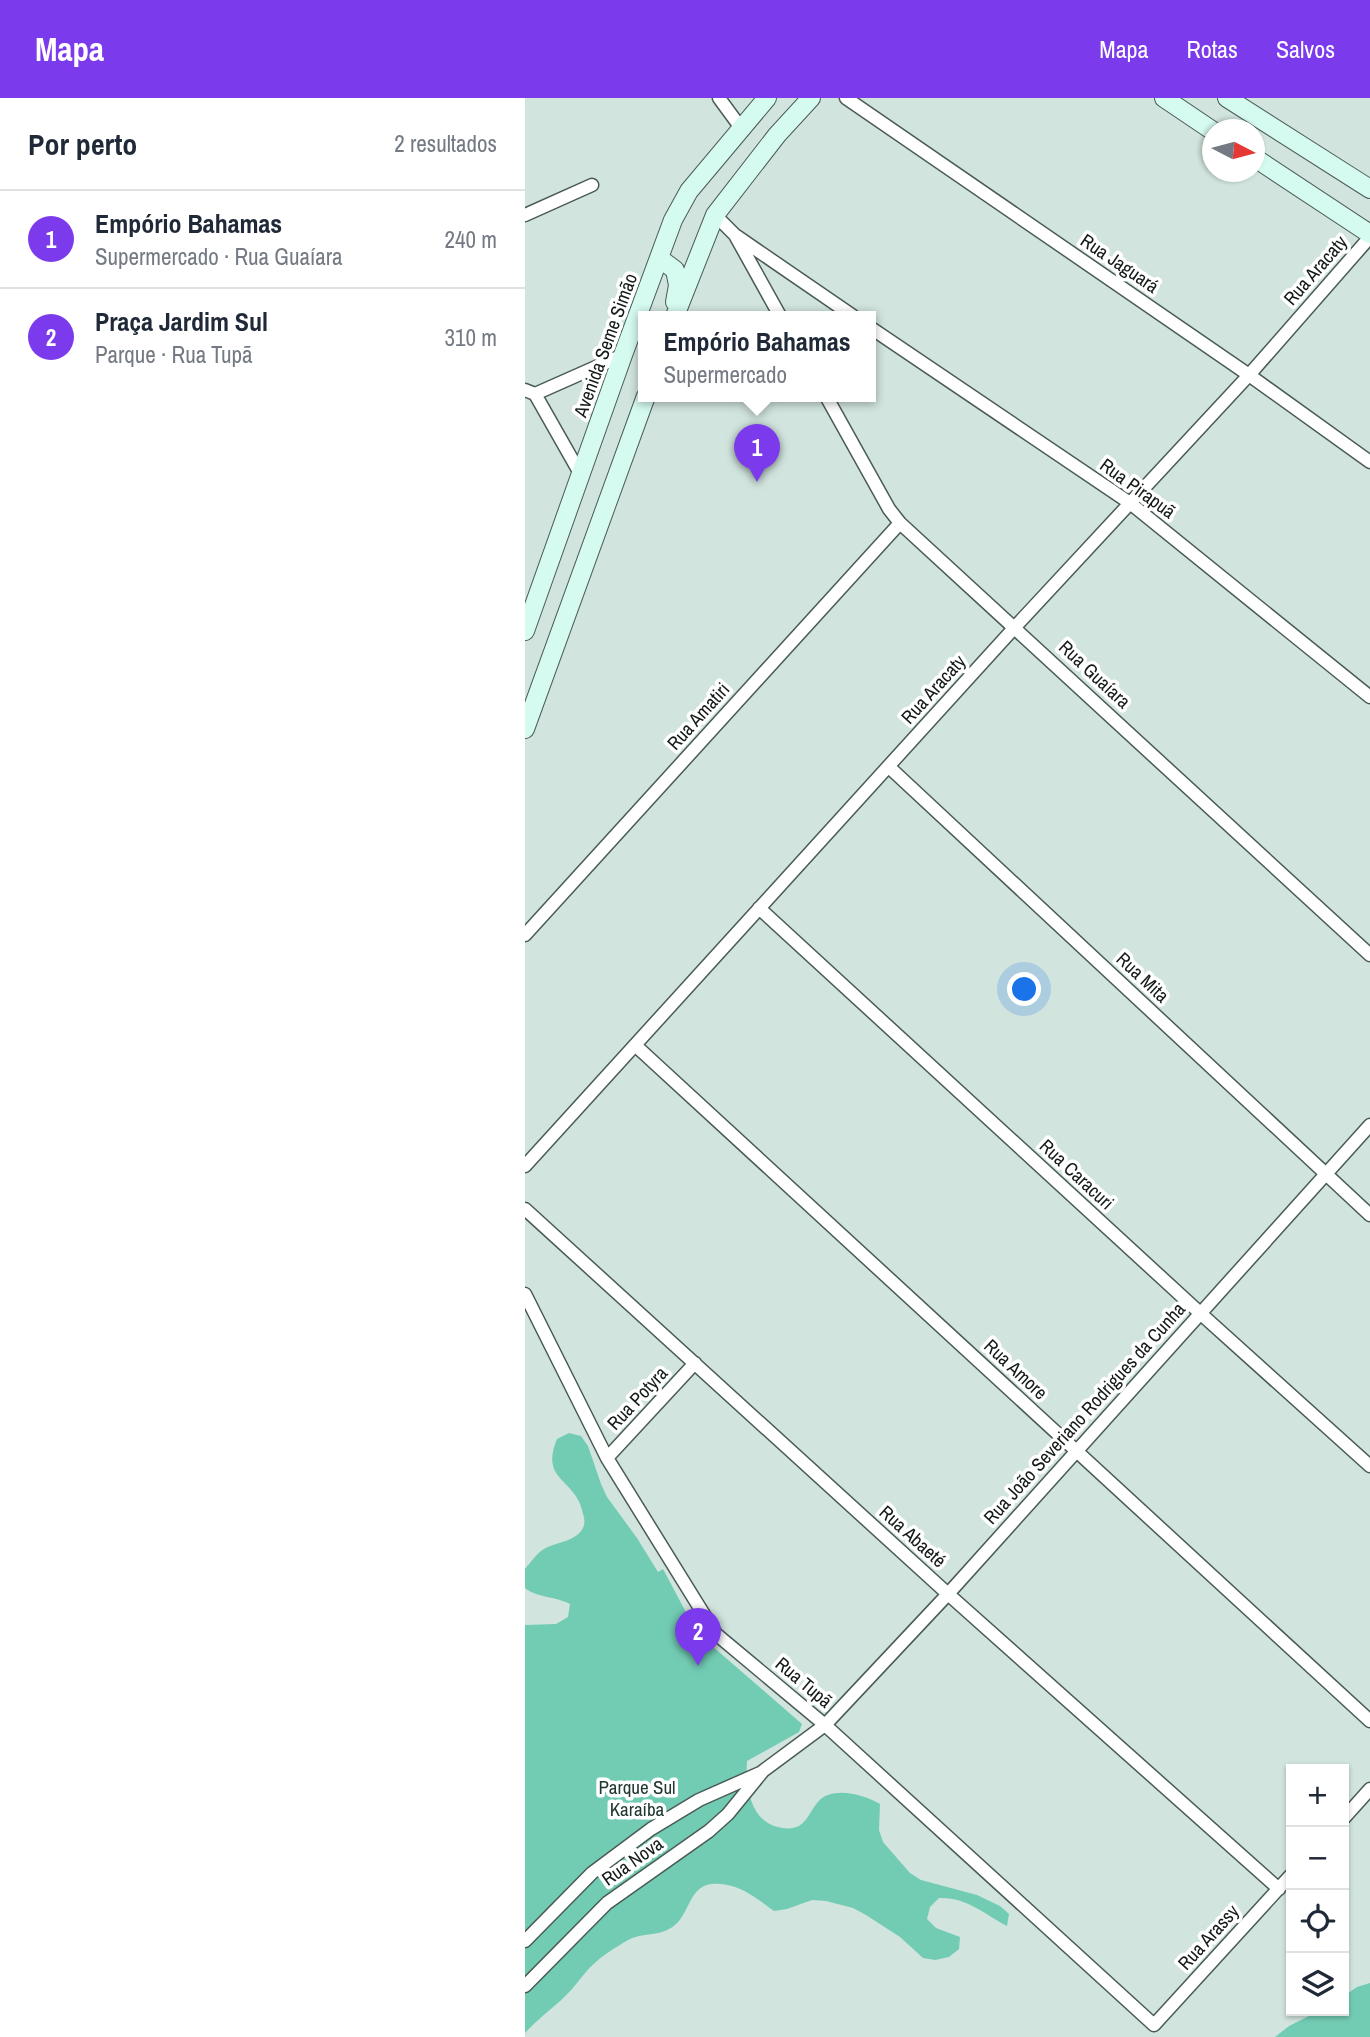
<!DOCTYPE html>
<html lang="pt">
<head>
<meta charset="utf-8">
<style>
  :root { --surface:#fff; --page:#f6f6f7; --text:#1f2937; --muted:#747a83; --line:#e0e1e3; --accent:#7c3aed }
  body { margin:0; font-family:"Archivo Narrow",sans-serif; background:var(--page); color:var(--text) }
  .controls { position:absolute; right:21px; bottom:21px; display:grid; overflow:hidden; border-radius:0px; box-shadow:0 2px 5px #0004 }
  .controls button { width:63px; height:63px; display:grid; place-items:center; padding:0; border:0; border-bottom:2px solid var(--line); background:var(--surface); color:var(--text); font:35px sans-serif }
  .compass { position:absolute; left:677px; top:21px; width:63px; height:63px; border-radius:50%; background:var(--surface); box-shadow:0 2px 5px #0004; rotate:96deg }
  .you { position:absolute; left:500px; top:892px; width:24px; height:24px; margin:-18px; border:5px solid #fff; border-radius:50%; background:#1a73e8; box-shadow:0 0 0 10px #1a73e833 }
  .badge { display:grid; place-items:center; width:46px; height:46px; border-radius:50%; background:var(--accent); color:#fff; font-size:23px; font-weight:700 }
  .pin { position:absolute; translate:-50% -58px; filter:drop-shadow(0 2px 4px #0008) }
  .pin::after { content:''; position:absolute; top:37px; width:24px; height:21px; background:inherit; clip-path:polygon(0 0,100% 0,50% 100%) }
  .popup { position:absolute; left:113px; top:213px; width:238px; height:91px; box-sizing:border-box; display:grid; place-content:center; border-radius:0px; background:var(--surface); filter:drop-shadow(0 2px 5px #0005); font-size:23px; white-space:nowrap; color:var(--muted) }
  .popup b { font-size:26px; color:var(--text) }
  .popup::after { content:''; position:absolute; left:50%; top:100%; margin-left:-14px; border:14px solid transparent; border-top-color:var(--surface) }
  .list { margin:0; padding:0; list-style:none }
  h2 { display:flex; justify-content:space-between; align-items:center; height:91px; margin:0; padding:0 28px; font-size:30px }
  h2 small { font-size:23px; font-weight:400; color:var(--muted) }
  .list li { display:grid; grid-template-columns:46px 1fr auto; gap:21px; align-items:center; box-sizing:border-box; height:98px; padding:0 28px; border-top:2px solid var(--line) }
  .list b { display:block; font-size:26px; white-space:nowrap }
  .list p { margin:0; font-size:23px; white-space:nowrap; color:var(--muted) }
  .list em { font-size:23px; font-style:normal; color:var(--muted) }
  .icon { flex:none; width:38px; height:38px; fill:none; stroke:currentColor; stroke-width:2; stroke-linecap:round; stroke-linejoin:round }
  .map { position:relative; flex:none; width:845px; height:1939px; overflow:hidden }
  header { display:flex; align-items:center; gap:42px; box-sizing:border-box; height:98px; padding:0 35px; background:var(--accent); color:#fff }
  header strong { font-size:33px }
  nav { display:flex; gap:38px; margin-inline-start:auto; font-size:24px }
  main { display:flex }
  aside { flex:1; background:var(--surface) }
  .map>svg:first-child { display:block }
  .green { fill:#72ccb3 }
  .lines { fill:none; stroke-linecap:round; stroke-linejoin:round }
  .street-casing { stroke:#4a5b56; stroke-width:15 }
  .secondary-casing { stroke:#4a5b56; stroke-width:20 }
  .street { stroke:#fff; stroke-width:12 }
  .secondary { stroke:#d5faf0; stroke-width:18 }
  .labels { text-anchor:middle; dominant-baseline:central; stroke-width:7; stroke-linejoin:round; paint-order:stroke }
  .street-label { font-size:19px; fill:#131a17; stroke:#fff }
  .park-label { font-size:19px; fill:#213831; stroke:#fff }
</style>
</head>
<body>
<header>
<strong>Mapa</strong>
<nav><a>Mapa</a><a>Rotas</a><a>Salvos</a></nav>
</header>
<main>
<aside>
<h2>Por perto<small>2 resultados</small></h2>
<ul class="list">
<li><span class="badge">1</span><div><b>Empório Bahamas</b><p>Supermercado · Rua Guaíara</p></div><em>240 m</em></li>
<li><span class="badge">2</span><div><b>Praça Jardim Sul</b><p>Parque · Rua Tupã</p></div><em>310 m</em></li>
</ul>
</aside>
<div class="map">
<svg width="845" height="1939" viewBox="0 0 845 1939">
  <rect width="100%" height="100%" fill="#d1e4de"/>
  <path class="green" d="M 44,1335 L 56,1338 L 63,1348 L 76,1386 L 82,1399 L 112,1440 L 133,1474 L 138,1471 L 172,1535 L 277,1626 L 274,1634 L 222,1663 C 220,1687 225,1723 253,1729 C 259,1731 268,1731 274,1728 C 286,1721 288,1702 303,1697 C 319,1691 341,1698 355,1706 L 354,1732 L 358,1744 L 385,1775 L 396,1782 L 452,1797 L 475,1808 L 484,1816 L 482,1828 C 459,1816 442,1799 414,1800 L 405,1809 L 402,1821 L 411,1830 L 435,1839 L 434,1851 L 424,1859 L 410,1862 L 398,1860 L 375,1839 L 341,1817 L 328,1810 L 301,1803 L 287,1802 L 262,1811 L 249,1813 C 230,1799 211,1783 186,1786 C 162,1789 165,1821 144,1831 C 132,1838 116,1835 103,1842 C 93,1848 81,1855 72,1863 C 62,1871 55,1882 47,1891 C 33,1907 14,1919 0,1935 L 0,1527 L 31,1526 L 43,1519 L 45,1506 C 30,1498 12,1500 0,1490 L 0,1471 C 6,1464 11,1456 19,1451 C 31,1444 55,1443 59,1427 C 60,1424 59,1418 58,1416 C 52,1380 14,1384 32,1341 Z
    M 845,1885 L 845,1939 L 750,1939 L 764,1928 L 794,1913 L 819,1913 L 819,1898 L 832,1889 Z"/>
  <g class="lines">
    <defs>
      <path id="street" d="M 194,0 L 216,30
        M 321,0 L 724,277 L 845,364
        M 0,117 L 67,87
        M 190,117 L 210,137 L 255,218
        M 210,137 L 328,218
        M 346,230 L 605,405 L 845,599
        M 0,292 L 10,296 L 56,377
        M 10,296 L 98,257
        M 301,298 L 364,411 L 375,425 L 845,857
        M 364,669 L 845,1117
        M 234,810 L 675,1215 L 845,1368
        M 0,837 L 375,425
        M 111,948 L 845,1623
        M 0,1068 L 490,529 L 724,277 L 845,139
        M 0,1111 L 423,1496 L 754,1791
        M 0,1196 L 82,1360 L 191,1536 L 300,1627 L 629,1927 L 766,1777
        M 82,1360 L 170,1265
        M 819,1720 L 845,1691
        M 0,1843 L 67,1775 L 126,1731 L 174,1702 L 235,1675
        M 0,1888 L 82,1805 L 184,1733 L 203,1716 L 238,1673 L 300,1627 L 423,1496 L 845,1027"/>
      <path id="secondary" d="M 639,0 L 688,33
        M 702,0 L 845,91
        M 730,60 L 845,136
        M 134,160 L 150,172 L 153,187 L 150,204
        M 150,218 L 190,117 L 252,37 L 286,0
        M 0,533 L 98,257 L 148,122 L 164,93 L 242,0
        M 0,631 L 121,298"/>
    </defs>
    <use href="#street" class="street-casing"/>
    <use href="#secondary" class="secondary-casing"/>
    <use href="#street" class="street"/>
    <use href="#secondary" class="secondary"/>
  </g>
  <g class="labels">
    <g class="street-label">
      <text transform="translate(595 165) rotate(34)">Rua Jaguará</text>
      <text transform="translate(790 172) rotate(-49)">Rua Aracaty</text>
      <text transform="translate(80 247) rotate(-70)">Avenida Seme Simão</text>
      <text transform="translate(613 390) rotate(36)">Rua Pirapuã</text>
      <text transform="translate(570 576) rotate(43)">Rua Guaíara</text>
      <text transform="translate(408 591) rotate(-48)">Rua Aracaty</text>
      <text transform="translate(173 618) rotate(-48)">Rua Amatiri</text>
      <text transform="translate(618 879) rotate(43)">Rua Mita</text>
      <text transform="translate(552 1076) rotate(43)">Rua Caracuri</text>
      <text transform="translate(491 1271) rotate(43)">Rua Amore</text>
      <text transform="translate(112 1300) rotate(-47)">Rua Potyra</text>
      <text transform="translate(559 1315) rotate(-48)">Rua João Severiano Rodrigues da Cunha</text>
      <text transform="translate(388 1438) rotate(42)">Rua Abaeté</text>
      <text transform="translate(279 1584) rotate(40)">Rua Tupã</text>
      <text transform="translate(107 1763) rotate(-35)">Rua Nova</text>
      <text transform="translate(683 1839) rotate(-48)">Rua Arassy</text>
    </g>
    <g class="park-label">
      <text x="112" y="1689">Parque Sul<tspan x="112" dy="22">Karaíba</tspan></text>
    </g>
  </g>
</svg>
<div class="controls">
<button>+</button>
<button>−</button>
<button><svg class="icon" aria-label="locate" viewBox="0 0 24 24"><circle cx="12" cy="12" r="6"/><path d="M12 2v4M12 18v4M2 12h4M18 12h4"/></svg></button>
<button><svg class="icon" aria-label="layers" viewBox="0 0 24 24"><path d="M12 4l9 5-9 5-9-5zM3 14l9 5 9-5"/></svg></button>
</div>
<svg class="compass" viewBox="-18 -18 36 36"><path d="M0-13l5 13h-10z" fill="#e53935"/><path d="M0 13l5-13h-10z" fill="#747a83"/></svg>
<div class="you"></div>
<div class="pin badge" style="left:232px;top:384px">1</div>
<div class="popup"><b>Empório Bahamas</b>Supermercado</div>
<div class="pin badge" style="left:173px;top:1568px">2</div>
</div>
</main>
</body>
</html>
